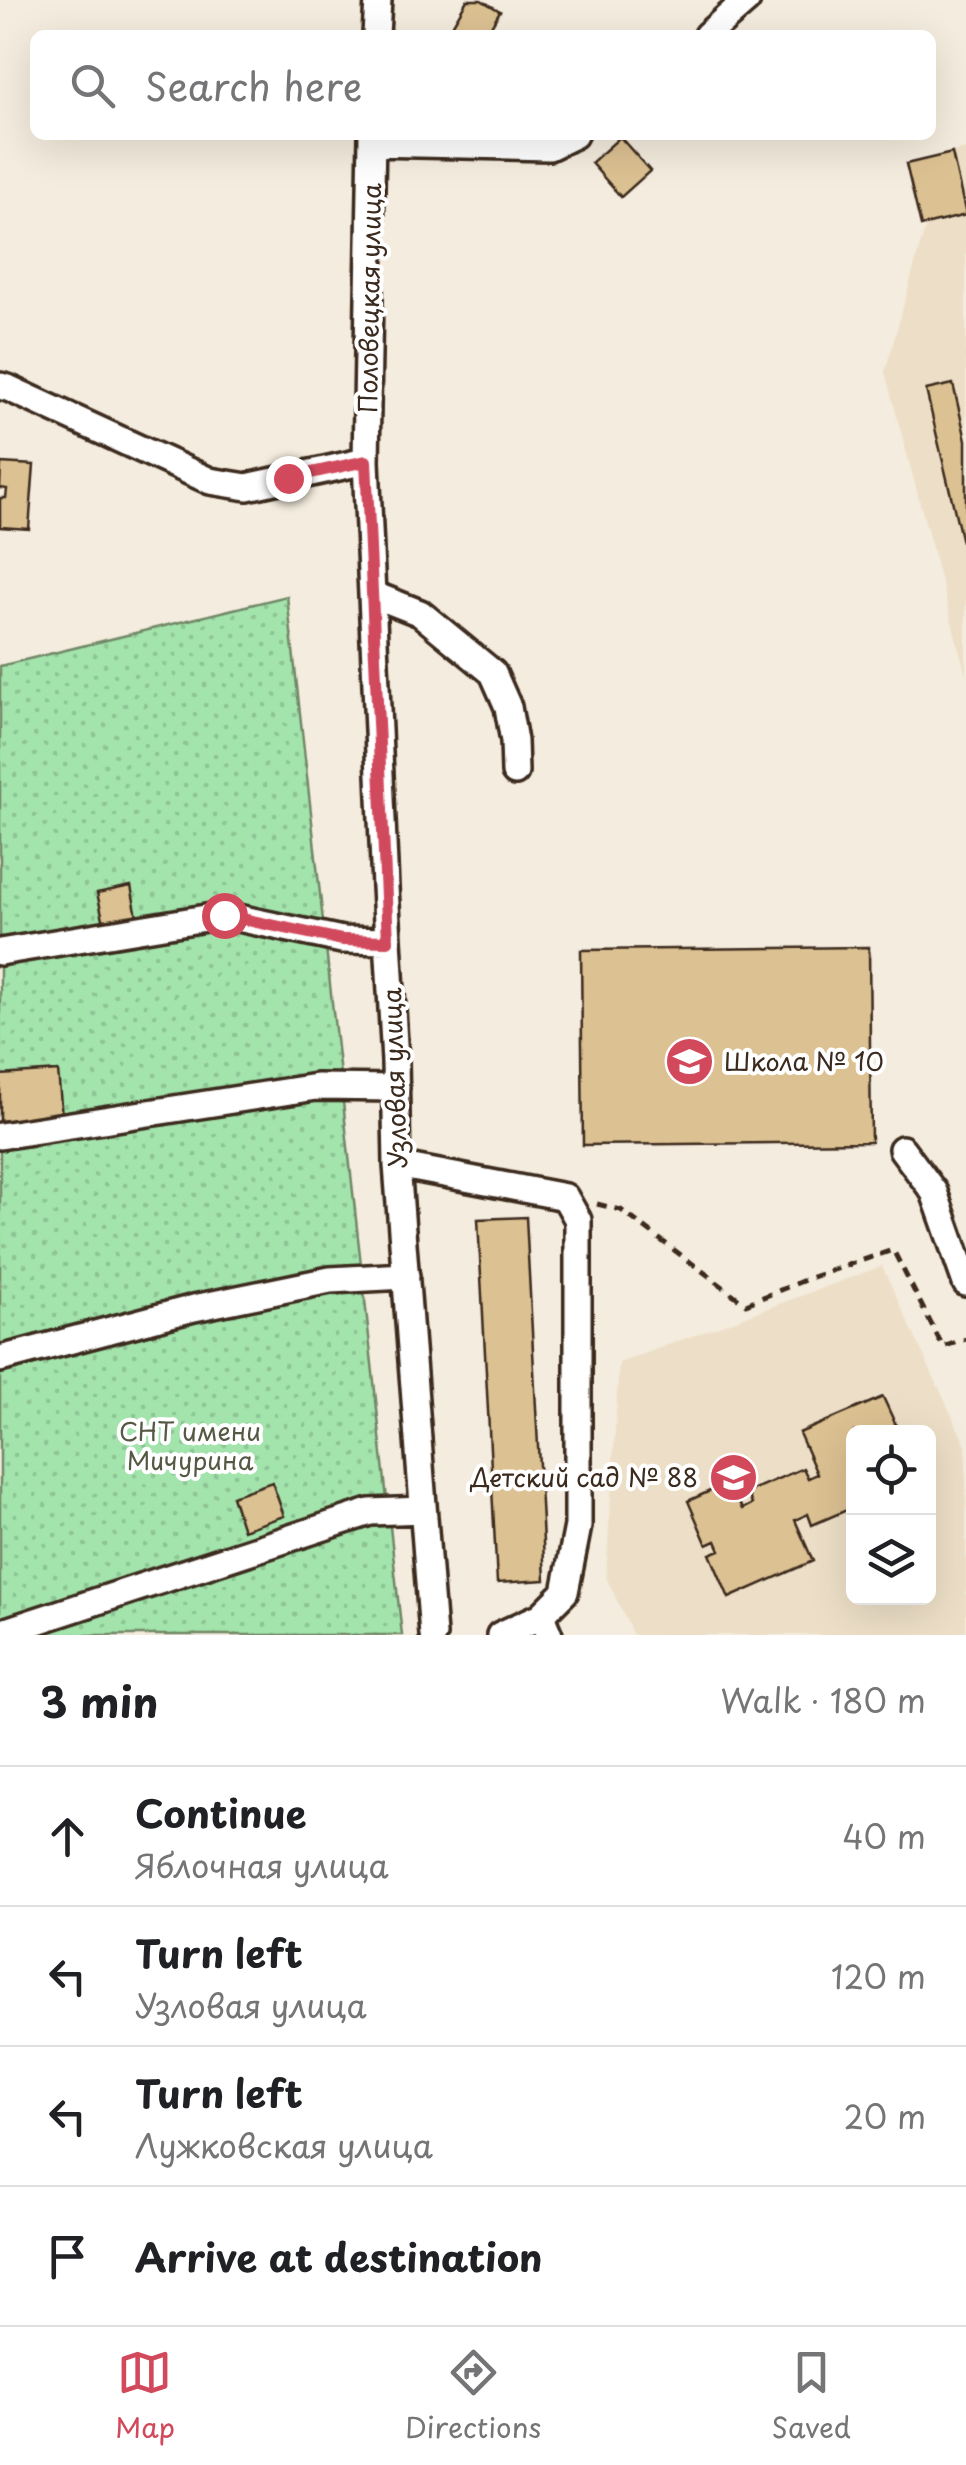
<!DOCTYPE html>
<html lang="en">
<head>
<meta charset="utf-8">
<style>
  :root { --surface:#fff; --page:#f6f6f6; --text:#202124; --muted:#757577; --line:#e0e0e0; --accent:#d1495b }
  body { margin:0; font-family:"Playpen Sans",sans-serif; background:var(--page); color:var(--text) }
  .controls { position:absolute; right:30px; bottom:30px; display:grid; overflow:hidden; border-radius:15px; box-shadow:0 10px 40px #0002 }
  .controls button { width:90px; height:90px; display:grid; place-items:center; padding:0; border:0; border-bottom:2px solid var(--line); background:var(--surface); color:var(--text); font:50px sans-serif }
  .stop { position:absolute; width:30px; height:30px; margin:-22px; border:8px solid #d1495b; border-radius:50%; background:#fff }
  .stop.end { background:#d1495b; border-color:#fff; box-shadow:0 2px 10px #0008 }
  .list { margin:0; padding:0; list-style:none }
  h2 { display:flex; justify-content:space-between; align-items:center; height:130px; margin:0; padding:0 40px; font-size:42px }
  h2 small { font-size:32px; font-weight:400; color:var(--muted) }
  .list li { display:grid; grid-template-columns:65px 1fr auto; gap:30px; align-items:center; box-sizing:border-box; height:140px; padding:0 40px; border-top:2px solid var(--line) }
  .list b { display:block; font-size:38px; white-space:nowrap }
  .list p { margin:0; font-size:32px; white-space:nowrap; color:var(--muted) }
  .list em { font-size:32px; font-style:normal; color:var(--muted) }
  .icon { flex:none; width:55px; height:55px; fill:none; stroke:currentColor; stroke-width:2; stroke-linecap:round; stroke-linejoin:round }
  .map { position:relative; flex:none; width:966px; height:1635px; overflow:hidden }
  .search { position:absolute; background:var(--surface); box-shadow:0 10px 40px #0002; left:30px; right:30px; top:30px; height:110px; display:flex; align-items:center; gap:25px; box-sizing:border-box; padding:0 35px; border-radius:15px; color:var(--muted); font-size:38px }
  .sheet { height:690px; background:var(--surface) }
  nav { display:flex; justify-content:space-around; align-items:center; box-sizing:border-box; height:140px; border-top:2px solid var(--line); background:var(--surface); font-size:28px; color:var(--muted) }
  nav a { display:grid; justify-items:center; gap:5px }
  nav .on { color:var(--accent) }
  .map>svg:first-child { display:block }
  .built { fill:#eddfc7; fill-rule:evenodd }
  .grass { fill:url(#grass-dots); stroke:#6f8766; stroke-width:2.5 }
  .building { fill:#dcc192; stroke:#3b2a1e; stroke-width:2.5 }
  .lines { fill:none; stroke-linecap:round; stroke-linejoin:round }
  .minor-casing { stroke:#3b2a1e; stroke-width:32 }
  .path { stroke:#3b2a1e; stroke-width:5; stroke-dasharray:10 8; stroke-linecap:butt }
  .minor { stroke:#fff; stroke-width:25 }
  .route { stroke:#d1495b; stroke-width:12 }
  .labels { text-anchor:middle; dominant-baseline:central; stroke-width:8; stroke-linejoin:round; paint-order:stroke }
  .street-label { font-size:25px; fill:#3b2a1e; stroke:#fff }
  .poi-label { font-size:25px; fill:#3b2a1e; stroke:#fff; text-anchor:start }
  .park-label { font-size:25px; fill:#555842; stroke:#fff }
</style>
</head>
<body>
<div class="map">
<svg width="966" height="1635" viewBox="0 0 966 1635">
  <defs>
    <pattern id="grass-dots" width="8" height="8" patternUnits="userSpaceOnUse" patternTransform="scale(2.5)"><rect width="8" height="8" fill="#a3e4ad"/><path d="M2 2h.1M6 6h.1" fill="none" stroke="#8dc494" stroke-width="1.8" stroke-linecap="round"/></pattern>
  </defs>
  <rect width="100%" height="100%" fill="#f4ecde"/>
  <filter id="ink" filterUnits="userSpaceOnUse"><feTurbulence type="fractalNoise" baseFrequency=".01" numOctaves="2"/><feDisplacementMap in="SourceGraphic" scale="20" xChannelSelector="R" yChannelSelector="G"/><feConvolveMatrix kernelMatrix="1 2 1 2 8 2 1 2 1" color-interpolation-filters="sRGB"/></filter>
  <g filter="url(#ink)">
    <path class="built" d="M 966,149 L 966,675 L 885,372 L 946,153 Z
      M 882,1266 L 966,1446 L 966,1635 L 633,1635 L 606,1577 L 619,1363 ZM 854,1432 L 928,1432 L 928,1598 L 854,1598 Z"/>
    <path class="grass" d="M 287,596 L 402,1635 L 0,1635 L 0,666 Z"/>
    <path class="building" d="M 467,0 L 481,0 L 500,11 L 486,35 L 456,35 L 449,31 Z
      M 620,137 L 650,171 L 621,197 L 591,163 Z
      M 952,153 L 966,215 L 921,226 L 906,164 Z
      M 953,384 L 966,440 L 966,559 L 926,390 Z
      M 1,463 L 34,465 L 29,529 L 0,527 L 0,498 L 6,498 L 7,489 L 0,488 Z
      M 131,886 L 137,916 L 104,923 L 97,893 Z
      M 869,947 L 871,1142 L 583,1145 L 581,950 Z
      M 58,1071 L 62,1116 L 0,1121 L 0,1075 Z
      M 526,1217 L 545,1580 L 497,1583 L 478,1219 Z
      M 883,1397 L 899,1432 L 854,1432 L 854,1507 L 812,1525 L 808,1514 L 795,1520 L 813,1561 L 729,1598 L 710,1554 L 720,1550 L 716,1541 L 707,1545 L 688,1501 L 730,1482 L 742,1509 L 752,1504 L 747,1492 L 803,1468 L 808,1478 L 817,1474 L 799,1433 Z
      M 272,1482 L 284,1516 L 243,1530 L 232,1496 Z"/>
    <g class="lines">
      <defs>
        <path id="minor" d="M 376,35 L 378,0
          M 707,35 L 747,0
          M 372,135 L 366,461 L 385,887 L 395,1061 L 397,1165 L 433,1635
          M 372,143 L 549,147 L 574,135
          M 0,386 L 8,388 L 210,481 L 247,487 L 366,461
          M 372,594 L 420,613 L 493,673 L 508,707 L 514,741 L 515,772
          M 0,952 L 224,915 L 342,940 L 388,941
          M 0,1136 L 316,1087 L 396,1088
          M 902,1149 L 934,1192 L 966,1283
          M 397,1165 L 565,1197 L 578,1220 L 578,1526 L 565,1592 L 541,1616
          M 0,1359 L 194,1308 L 330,1280 L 406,1276
          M 0,1633 L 370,1512 L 423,1510
          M 500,1635 L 541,1616 L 549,1635"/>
      </defs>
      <use href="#minor" class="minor-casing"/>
      <path class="path" d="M 597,1204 L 621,1210 L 746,1304 L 807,1279 L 893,1250 L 943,1347 L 966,1339"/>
      <use href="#minor" class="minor"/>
    </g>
  </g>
  <g class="lines" filter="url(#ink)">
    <path class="route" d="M 224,915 L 342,940 L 388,941 L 366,461 L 288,478"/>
  </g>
  <defs>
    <symbol id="school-disc" viewBox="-11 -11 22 22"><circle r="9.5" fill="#d1495b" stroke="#fff"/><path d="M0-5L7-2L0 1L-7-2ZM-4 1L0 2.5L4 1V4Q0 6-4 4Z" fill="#fff"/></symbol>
  </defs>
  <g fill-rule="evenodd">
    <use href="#school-disc" x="662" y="1034" width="55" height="55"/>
    <use href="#school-disc" x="706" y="1450" width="55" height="55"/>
  </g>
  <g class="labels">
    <g class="street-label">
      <text transform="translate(369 298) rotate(-89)">Половецкая улица</text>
      <text transform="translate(394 1078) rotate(-92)">Узловая улица</text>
    </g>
    <g class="poi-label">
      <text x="724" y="1061">Школа № 10</text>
      <text x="698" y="1477" text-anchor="end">Детский сад № 88</text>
    </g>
    <g class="park-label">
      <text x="190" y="1431">СНТ имени<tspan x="190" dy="29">Мичурина</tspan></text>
    </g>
  </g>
</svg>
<div class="controls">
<button><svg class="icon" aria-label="locate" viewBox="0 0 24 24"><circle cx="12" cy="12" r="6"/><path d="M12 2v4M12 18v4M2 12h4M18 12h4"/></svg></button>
<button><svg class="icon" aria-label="layers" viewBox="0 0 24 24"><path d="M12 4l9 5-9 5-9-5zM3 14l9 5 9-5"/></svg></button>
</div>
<div class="stop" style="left:224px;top:915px"></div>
<div class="stop end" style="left:288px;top:478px"></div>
<div class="search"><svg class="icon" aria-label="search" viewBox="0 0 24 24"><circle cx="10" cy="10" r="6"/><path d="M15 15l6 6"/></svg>Search here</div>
</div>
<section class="sheet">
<h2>3 min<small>Walk · 180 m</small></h2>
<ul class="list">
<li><svg class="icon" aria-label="ahead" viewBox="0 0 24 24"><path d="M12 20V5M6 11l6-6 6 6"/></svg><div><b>Continue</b><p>Яблочная улица</p></div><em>40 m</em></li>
<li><svg class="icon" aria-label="left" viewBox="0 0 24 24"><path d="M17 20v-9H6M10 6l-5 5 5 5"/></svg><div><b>Turn left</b><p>Узловая улица</p></div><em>120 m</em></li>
<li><svg class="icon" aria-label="left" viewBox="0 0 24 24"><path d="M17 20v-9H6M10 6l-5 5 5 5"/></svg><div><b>Turn left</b><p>Лужковская улица</p></div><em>20 m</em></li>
<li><svg class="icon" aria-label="arrive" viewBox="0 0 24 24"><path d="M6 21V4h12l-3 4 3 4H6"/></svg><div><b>Arrive at destination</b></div></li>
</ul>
</section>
<nav>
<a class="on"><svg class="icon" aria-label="map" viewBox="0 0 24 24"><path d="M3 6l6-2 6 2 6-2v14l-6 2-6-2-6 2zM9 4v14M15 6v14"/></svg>Map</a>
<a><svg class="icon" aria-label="directions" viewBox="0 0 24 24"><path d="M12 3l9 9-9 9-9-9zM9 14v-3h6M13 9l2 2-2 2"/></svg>Directions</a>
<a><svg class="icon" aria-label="saved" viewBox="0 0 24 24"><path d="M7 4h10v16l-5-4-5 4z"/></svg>Saved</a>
</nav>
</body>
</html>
